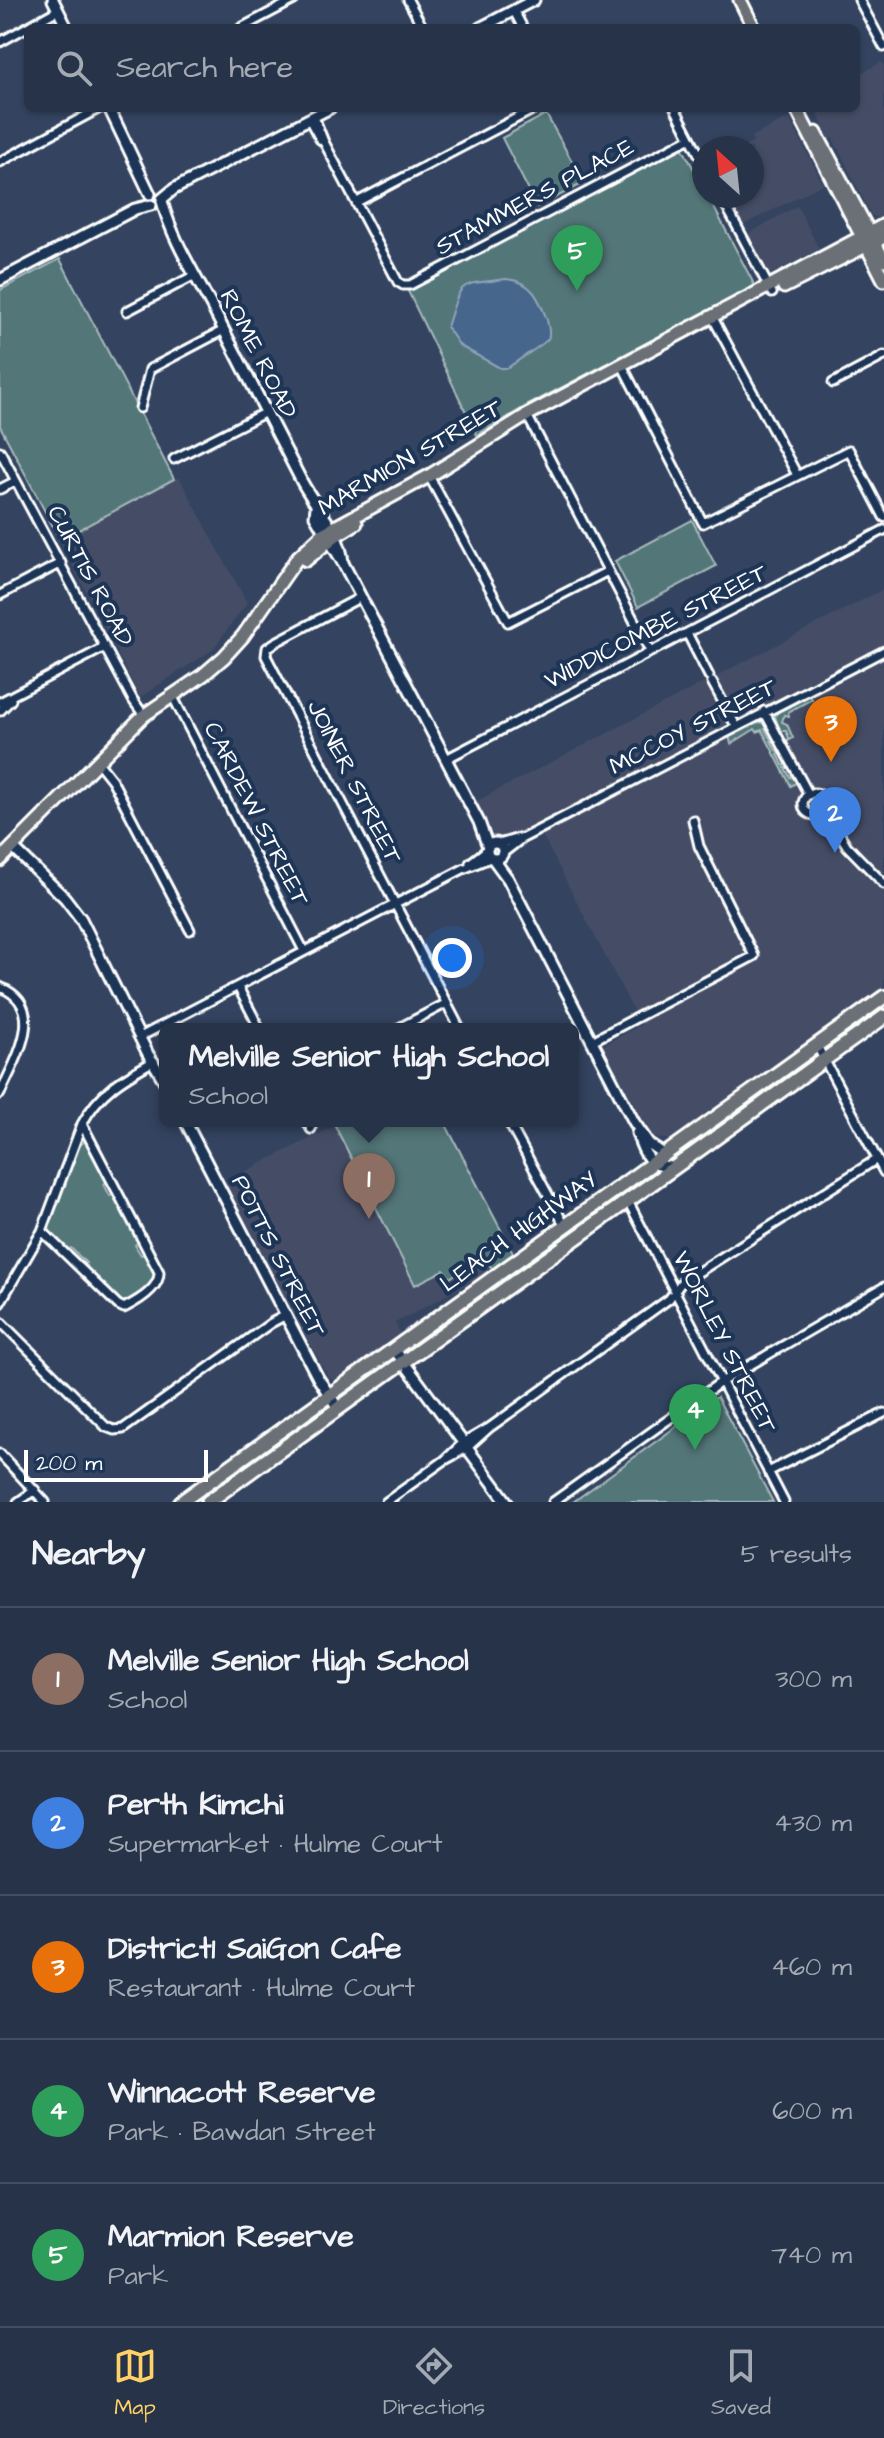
<!DOCTYPE html>
<html lang="en">
<head>
<meta charset="utf-8">
<style>
  :root { --surface:#273348; --page:#333f52; --text:#f1f3f6; --muted:#a4aab4; --line:#434e60; --accent:#ffd166 }
  body { margin:0; font-family:"Architects Daughter",sans-serif; background:var(--page); color:var(--text) }
  .compass { position:absolute; left:692px; top:136px; width:72px; height:72px; border-radius:50%; background:var(--surface); box-shadow:0 2px 6px #0004; rotate:333deg }
  .scale { position:absolute; left:24px; bottom:20px; width:184px; box-sizing:border-box; padding-left:8px; border:4px solid #fff; border-top:0; font-size:22px; line-height:28px; white-space:nowrap; color:#fff; -webkit-text-stroke:6px #1d3557; paint-order:stroke }
  .you { position:absolute; left:452px; top:958px; width:28px; height:28px; margin:-20px; border:6px solid #fff; border-radius:50%; background:#1a73e8; box-shadow:0 0 0 12px #1a73e833 }
  .badge { display:grid; place-items:center; width:52px; height:52px; border-radius:50%; background:var(--accent); color:#fff; font-size:26px; font-weight:700 }
  .pin { position:absolute; translate:-50% -66px; filter:drop-shadow(0 2px 4px #0008) }
  .pin::after { content:''; position:absolute; top:42px; width:28px; height:24px; background:inherit; clip-path:polygon(0 0,100% 0,50% 100%) }
  .popup { position:absolute; left:159px; top:1023px; width:420px; height:104px; box-sizing:border-box; display:grid; place-content:center; border-radius:12px; background:var(--surface); filter:drop-shadow(0 2px 6px #0005); font-size:26px; white-space:nowrap; color:var(--muted) }
  .popup b { font-size:30px; color:var(--text) }
  .popup::after { content:''; position:absolute; left:50%; top:100%; margin-left:-16px; border:16px solid transparent; border-top-color:var(--surface) }
  .list { margin:0; padding:0; list-style:none }
  h2 { display:flex; justify-content:space-between; align-items:center; height:104px; margin:0; padding:0 32px; font-size:34px }
  h2 small { font-size:26px; font-weight:400; color:var(--muted) }
  .list li { display:grid; grid-template-columns:52px 1fr auto; gap:24px; align-items:center; box-sizing:border-box; height:144px; padding:0 32px; border-top:2px solid var(--line) }
  .list b { display:block; font-size:30px; white-space:nowrap }
  .list p { margin:0; font-size:26px; white-space:nowrap; color:var(--muted) }
  .list em { font-size:26px; font-style:normal; color:var(--muted) }
  .icon { flex:none; width:44px; height:44px; fill:none; stroke:currentColor; stroke-width:2; stroke-linecap:round; stroke-linejoin:round }
  .map { position:relative; flex:none; width:884px; height:1502px; overflow:hidden }
  .search { position:absolute; background:var(--surface); box-shadow:0 2px 6px #0004; left:24px; right:24px; top:24px; height:88px; display:flex; align-items:center; gap:20px; box-sizing:border-box; padding:0 28px; border-radius:12px; color:var(--muted); font-size:30px }
  .sheet { height:824px; background:var(--surface) }
  nav { display:flex; justify-content:space-around; align-items:center; box-sizing:border-box; height:112px; border-top:2px solid var(--line); background:var(--surface); font-size:22px; color:var(--muted) }
  nav a { display:grid; justify-items:center; gap:4px }
  nav .on { color:var(--accent) }
  .map>svg:first-child { display:block }
  .built { fill:#444e66 }
  .green { fill:#527678; stroke:#a8babc; stroke-width:2 }
  .water { fill:#47668c; stroke:#91a3ba; stroke-width:2 }
  .lines { fill:none; stroke-linecap:round; stroke-linejoin:round }
  .minor-casing { stroke:#fff; stroke-width:13 }
  .tertiary-casing { stroke:#fff; stroke-width:15 }
  .primary-casing { stroke:#fff; stroke-width:17 }
  .trunk-casing { stroke:#fff; stroke-width:18 }
  .minor { stroke:#1d3557; stroke-width:7 }
  .tertiary { stroke:#1d3557; stroke-width:9 }
  .primary { stroke:#6a7074; stroke-width:11 }
  .trunk { stroke:#6a7074; stroke-width:12 }
  .labels { text-anchor:middle; dominant-baseline:central; stroke-width:8; stroke-linejoin:round; paint-order:stroke }
  .street-label { font-size:24px; fill:#fff; stroke:#1d3557 }
</style>
</head>
<body>
<div class="map">
<svg width="884" height="1502" viewBox="0 0 884 1502">
  <rect width="100%" height="100%" fill="#344460"/>
  <filter id="ink" filterUnits="userSpaceOnUse"><feTurbulence type="fractalNoise" baseFrequency=".0125" numOctaves="2"/><feDisplacementMap in="SourceGraphic" scale="16" xChannelSelector="R" yChannelSelector="G"/><feConvolveMatrix kernelMatrix="1 2 1 2 8 2 1 2 1" color-interpolation-filters="sRGB"/></filter>
  <g filter="url(#ink)">
    <path class="built" d="M 882,62 L 884,66 L 884,215 L 877,218 L 871,215 L 833,138 L 829,139 L 815,108 L 856,108 L 856,76 Z
      M 789,118 L 823,184 L 743,225 L 728,196 L 752,196 L 752,148 L 743,148 L 754,142 L 751,137 Z
      M 797,206 L 819,249 L 769,275 L 748,234 Z
      M 179,477 L 247,603 L 212,650 L 140,697 L 60,540 Z
      M 884,589 L 884,988 L 670,1140 L 652,1137 L 603,1046 L 641,1025 L 537,825 L 505,839 L 492,833 L 475,802 Z
      M 344,1121 L 444,1121 L 514,1255 L 489,1272 L 395,1323 L 400,1334 L 336,1381 L 329,1378 L 223,1183 Z"/>
    <path class="green" d="M 546,114 L 584,183 L 537,207 L 502,138 Z
      M 682,147 L 704,188 L 704,196 L 708,196 L 755,286 L 526,406 L 477,435 L 407,289 Z
      M 60,259 L 174,479 L 60,540 L 0,426 L 0,290 Z
      M 692,520 L 716,566 L 638,607 L 615,561 Z
      M 809,694 L 812,699 L 788,712 L 789,716 L 784,715 L 782,722 L 787,724 L 793,738 L 785,743 L 789,738 L 786,731 L 780,731 L 775,716 L 780,709 Z
      M 757,722 L 765,723 L 771,729 L 765,729 L 770,738 L 776,739 L 771,741 L 776,750 L 782,751 L 778,754 L 783,765 L 790,766 L 790,768 L 785,768 L 790,777 L 796,778 L 797,782 L 791,786 L 762,730 L 757,732 L 755,729 L 731,744 L 729,736 Z
      M 344,1121 L 444,1121 L 514,1255 L 493,1270 L 483,1255 L 450,1278 L 444,1270 L 415,1285 L 335,1126 Z
      M 85,1141 L 108,1181 L 104,1184 L 110,1196 L 115,1194 L 140,1241 L 135,1245 L 141,1255 L 146,1253 C 149,1260 156,1269 155,1277 C 153,1290 131,1302 120,1302 L 83,1267 L 86,1263 L 71,1248 L 67,1251 L 50,1234 L 49,1225 L 79,1146 Z
      M 717,1397 L 773,1502 L 573,1502 Z"/>
    <path class="water" d="M 506,279 C 532,281 539,298 547,320 C 548,326 551,333 548,339 C 547,342 515,362 508,368 L 500,368 L 460,346 L 447,327 C 463,277 457,286 506,279 Z"/>
    <g class="lines">
      <defs>
        <path id="minor" d="M 408,0 L 423,28
          M 859,0 L 884,47
          M 514,11 L 523,28
          M 241,28 L 294,0
          M 0,42 L 58,10
          M 675,108 L 704,164
          M 314,117 L 324,142 L 398,282 L 403,285 L 410,285 L 690,138
          M 309,119 L 320,139 L 324,142
          M 0,162 L 100,108
          M 721,196 L 772,293
          M 357,202 L 536,108
          M 127,311 L 195,275
          M 713,318 L 797,475
          M 622,365 L 703,523 L 849,450 L 884,517
          M 833,383 L 884,356
          M 140,408 L 150,369 L 224,330
          M 527,415 L 650,651
          M 0,451 L 133,700 L 145,717
          M 174,459 L 266,412
          M 429,476 L 508,622 L 608,571
          M 0,489 L 16,481
          M 0,595 L 61,563
          M 361,597 L 276,642 L 267,648 L 266,656 L 460,1029
          M 687,633 L 709,676
          M 712,682 L 736,726
          M 172,695 L 304,951
          M 0,702 L 105,647
          M 0,711 L 11,700
          M 764,711 L 809,795
          M 446,759 L 884,530
          M 97,761 L 112,780 L 190,930
          M803 804a11 11 0 1 1 22 0a11 11 0 1 1-22 0Z
          M 824,808 L 847,846 L 884,884
          M 499,844 L 519,838
          M 503,853 L 521,839 L 884,651
          M 470,863 L 487,850
          M 0,987 C 50,1007 14,1061 0,1094
          M 238,987 L 260,1029
          M 397,1029 L 447,1003
          M 140,1037 L 463,869 L 490,858
          M 592,1041 L 754,956 L 699,846 L 693,820
          M 817,1046 L 884,1172
          M 307,1121 L 311,1129
          M 508,1121 L 565,1226
          M 628,1201 L 784,1502
          M 42,1231 L 118,1305 L 124,1308 C 138,1301 160,1288 159,1272 L 82,1124
          M 0,1303 L 42,1231 L 82,1124 C 99,1092 123,1078 154,1061
          M 0,1321 L 106,1427 L 114,1430 L 123,1429 L 271,1323 L 286,1315
          M 0,1454 L 45,1502
          M 445,1460 L 467,1448 L 489,1428 L 669,1299 L 681,1283 L 877,1159
          M 768,1472 L 884,1413
          M 18,1502 L 35,1490
          M 386,1502 L 445,1460 L 463,1443 L 487,1429
          M 553,1502 L 721,1382 L 884,1287"/>
        <path id="tertiary" d="M 53,0 L 67,28
          M 480,28 L 534,0
          M 109,108 L 150,194
          M 162,199 L 174,189 L 330,108
          M 162,201 C 172,239 194,273 212,307 C 242,365 272,424 302,482 C 316,508 341,533 343,563
          M 0,280 L 135,209 L 151,205
          M 316,507 L 315,516 L 343,563 L 479,822 L 488,847
          M487 851a8 8 0 1 1 16 0a8 8 0 1 1-16 0Z
          M 12,847 L 65,898 L 81,919 L 148,1054 L 165,1082
          M 494,860 L 508,879 L 634,1122 L 649,1144 L 665,1155
          M 185,1121 L 318,1378 L 338,1408
          M 637,1133 C 644,1155 649,1168 675,1167
          M 394,1349 L 507,1502"/>
        <path id="primary" d="M 740,0 L 754,28
          M 796,108 L 884,280
          M 816,133 L 884,260
          M 784,287 L 884,237
          M 306,560 L 335,536 L 356,523
          M 0,860 L 143,716 L 203,675 L 224,657 L 243,636 L 298,557 L 324,533 L 429,476 L 527,415 L 884,225"/>
        <path id="trunk" d="M 181,1502 L 884,997
          M 208,1502 L 884,1017"/>
      </defs>
      <use href="#minor" class="minor-casing"/>
      <use href="#tertiary" class="tertiary-casing"/>
      <use href="#primary" class="primary-casing"/>
      <use href="#trunk" class="trunk-casing"/>
      <use href="#minor" class="minor"/>
      <use href="#tertiary" class="tertiary"/>
      <use href="#primary" class="primary"/>
      <use href="#trunk" class="trunk"/>
    </g>
  </g>
  <g class="labels">
    <g class="street-label">
      <text transform="translate(535 197) rotate(-28)">STAMMERS PLACE</text>
      <text transform="translate(258 354) rotate(63)">ROME ROAD</text>
      <text transform="translate(410 458) rotate(-30)">MARMION STREET</text>
      <text transform="translate(90 576) rotate(62)">CURTIS ROAD</text>
      <text transform="translate(656 627) rotate(-27)">WIDDICOMBE STREET</text>
      <text transform="translate(693 727) rotate(-27)">MCCOY STREET</text>
      <text transform="translate(354 782) rotate(63)">JOINER STREET</text>
      <text transform="translate(256 814) rotate(63)">CARDEW STREET</text>
      <text transform="translate(519 1232) rotate(-36)">LEACH HIGHWAY</text>
      <text transform="translate(278 1256) rotate(63)">POTTS STREET</text>
      <text transform="translate(724 1342) rotate(63)">WORLEY STREET</text>
    </g>
  </g>
</svg>
<svg class="compass" viewBox="-18 -18 36 36"><path d="M0-13l5 13h-10z" fill="#e53935"/><path d="M0 13l5-13h-10z" fill="#a4aab4"/></svg>
<div class="scale">200 m</div>
<div class="you"></div>
<div class="pin badge" style="left:369px;top:1219px;background:#8d6e63">1</div>
<div class="popup"><b>Melville Senior High School</b>School</div>
<div class="pin badge" style="left:835px;top:853px;background:#3f7fe0">2</div>
<div class="pin badge" style="left:831px;top:762px;background:#e8710a">3</div>
<div class="pin badge" style="left:695px;top:1450px;background:#2e9e5b">4</div>
<div class="pin badge" style="left:577px;top:291px;background:#2e9e5b">5</div>
<div class="search"><svg class="icon" aria-label="search" viewBox="0 0 24 24"><circle cx="10" cy="10" r="6"/><path d="M15 15l6 6"/></svg>Search here</div>
</div>
<section class="sheet">
<h2>Nearby<small>5 results</small></h2>
<ul class="list">
<li><span class="badge" style="background:#8d6e63">1</span><div><b>Melville Senior High School</b><p>School</p></div><em>300 m</em></li>
<li><span class="badge" style="background:#3f7fe0">2</span><div><b>Perth Kimchi</b><p>Supermarket · Hulme Court</p></div><em>430 m</em></li>
<li><span class="badge" style="background:#e8710a">3</span><div><b>District1 SaiGon Cafe</b><p>Restaurant · Hulme Court</p></div><em>460 m</em></li>
<li><span class="badge" style="background:#2e9e5b">4</span><div><b>Winnacott Reserve</b><p>Park · Bawdan Street</p></div><em>600 m</em></li>
<li><span class="badge" style="background:#2e9e5b">5</span><div><b>Marmion Reserve</b><p>Park</p></div><em>740 m</em></li>
</ul>
</section>
<nav>
<a class="on"><svg class="icon" aria-label="map" viewBox="0 0 24 24"><path d="M3 6l6-2 6 2 6-2v14l-6 2-6-2-6 2zM9 4v14M15 6v14"/></svg>Map</a>
<a><svg class="icon" aria-label="directions" viewBox="0 0 24 24"><path d="M12 3l9 9-9 9-9-9zM9 14v-3h6M13 9l2 2-2 2"/></svg>Directions</a>
<a><svg class="icon" aria-label="saved" viewBox="0 0 24 24"><path d="M7 4h10v16l-5-4-5 4z"/></svg>Saved</a>
</nav>
</body>
</html>
